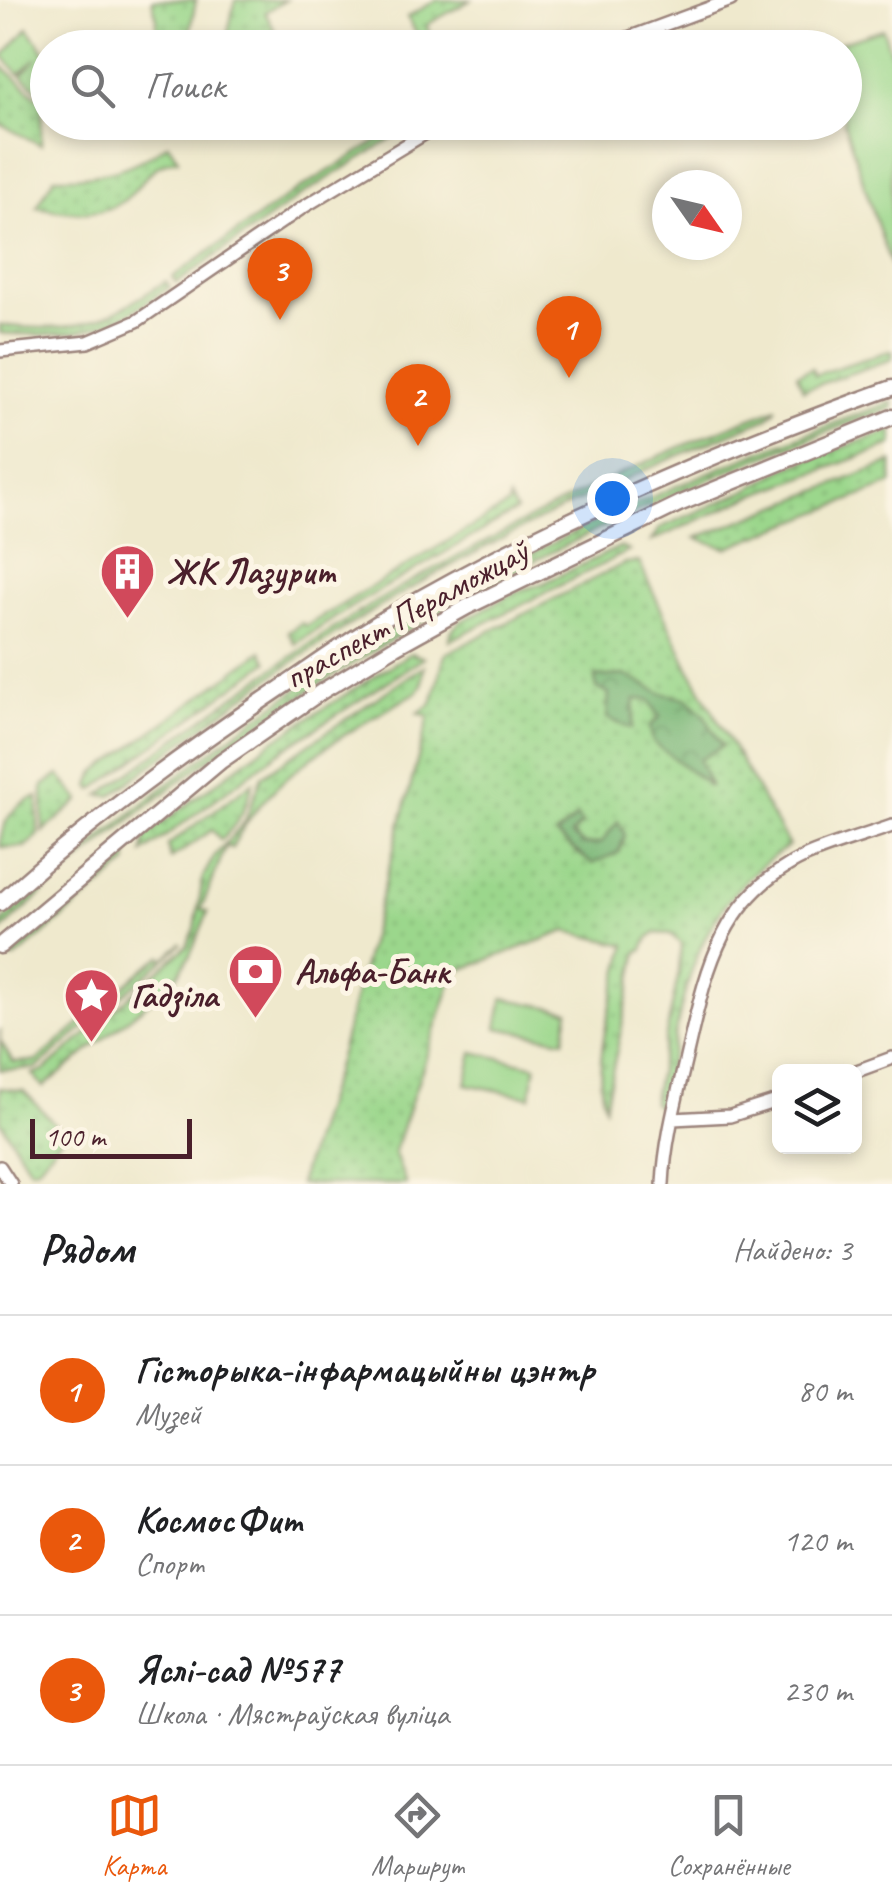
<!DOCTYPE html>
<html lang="ru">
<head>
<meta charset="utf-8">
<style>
  :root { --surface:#fff; --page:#f2f2f2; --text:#202124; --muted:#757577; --line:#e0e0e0; --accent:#ea580c }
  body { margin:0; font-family:Caveat,sans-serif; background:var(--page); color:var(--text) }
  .controls { position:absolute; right:30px; bottom:30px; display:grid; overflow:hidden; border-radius:15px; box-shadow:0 5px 15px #0003 }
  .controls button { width:90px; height:90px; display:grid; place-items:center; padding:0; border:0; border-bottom:2px solid var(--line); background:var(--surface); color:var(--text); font:50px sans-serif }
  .compass { position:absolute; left:652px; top:170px; width:90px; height:90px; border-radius:50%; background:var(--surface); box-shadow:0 5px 15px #0003; rotate:124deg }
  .scale { position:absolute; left:30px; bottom:25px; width:162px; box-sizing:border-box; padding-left:10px; border:5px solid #4a1f2b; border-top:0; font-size:28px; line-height:35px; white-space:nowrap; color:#4a1f2b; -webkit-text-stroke:8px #fcf5e5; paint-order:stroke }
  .you { position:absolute; left:612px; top:498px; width:35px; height:35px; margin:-25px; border:8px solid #fff; border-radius:50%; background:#1a73e8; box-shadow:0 0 0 15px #1a73e833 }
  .badge { display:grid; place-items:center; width:65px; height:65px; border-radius:50%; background:var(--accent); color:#fff; font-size:32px; font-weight:700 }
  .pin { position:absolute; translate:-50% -82px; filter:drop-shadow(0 2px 5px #0008) }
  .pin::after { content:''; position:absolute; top:52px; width:35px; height:30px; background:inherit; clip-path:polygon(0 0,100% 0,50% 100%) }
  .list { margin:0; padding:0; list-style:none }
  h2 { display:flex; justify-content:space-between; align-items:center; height:130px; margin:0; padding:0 40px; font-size:42px }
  h2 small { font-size:32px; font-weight:400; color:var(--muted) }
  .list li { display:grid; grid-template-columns:65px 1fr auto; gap:30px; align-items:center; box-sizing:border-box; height:150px; padding:0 40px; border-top:2px solid var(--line) }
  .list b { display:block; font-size:38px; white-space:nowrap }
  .list p { margin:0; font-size:32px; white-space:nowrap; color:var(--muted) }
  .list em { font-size:32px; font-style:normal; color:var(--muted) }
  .icon { flex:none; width:55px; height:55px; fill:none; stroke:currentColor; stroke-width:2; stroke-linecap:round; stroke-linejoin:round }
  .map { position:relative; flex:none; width:892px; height:1184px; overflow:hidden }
  .search { position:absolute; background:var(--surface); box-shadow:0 5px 15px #0003; left:30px; right:30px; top:30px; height:110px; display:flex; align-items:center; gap:25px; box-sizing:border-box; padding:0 35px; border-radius:55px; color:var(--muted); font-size:38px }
  .sheet { height:580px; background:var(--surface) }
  nav { display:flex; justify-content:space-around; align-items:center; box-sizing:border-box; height:140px; border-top:2px solid var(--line); background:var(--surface); font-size:28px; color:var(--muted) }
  nav a { display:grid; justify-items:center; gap:5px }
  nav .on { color:var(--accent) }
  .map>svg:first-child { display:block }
  .grass { fill:url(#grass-dots); stroke:#727b5c; stroke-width:2.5 }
  .forest { fill:url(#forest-crowns); stroke:#636c52; stroke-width:2.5 }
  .green { fill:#9bd78c; stroke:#727b5c; stroke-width:2.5 }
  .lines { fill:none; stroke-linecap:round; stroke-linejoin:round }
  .minor-casing { stroke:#9c847c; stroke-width:16 }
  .major-casing { stroke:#9c847c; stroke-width:19 }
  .minor { stroke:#fff; stroke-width:11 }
  .major { stroke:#fff; stroke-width:14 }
  .labels { text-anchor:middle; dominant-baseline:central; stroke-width:10; stroke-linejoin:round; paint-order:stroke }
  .poi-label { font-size:35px; font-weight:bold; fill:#4a1f2b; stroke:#fcf5e5; text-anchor:start }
  .street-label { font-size:35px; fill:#4a1f2b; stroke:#fcf5e5 }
</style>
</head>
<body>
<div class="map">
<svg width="892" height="1184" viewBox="0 0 892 1184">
  <defs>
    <pattern id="grass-dots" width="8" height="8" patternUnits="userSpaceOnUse" patternTransform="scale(2.5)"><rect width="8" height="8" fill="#9bd78c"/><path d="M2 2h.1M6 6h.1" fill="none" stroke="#87b879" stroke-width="1.8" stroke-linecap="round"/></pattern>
    <pattern id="forest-crowns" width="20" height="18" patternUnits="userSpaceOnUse" patternTransform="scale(2.5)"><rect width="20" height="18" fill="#7cb878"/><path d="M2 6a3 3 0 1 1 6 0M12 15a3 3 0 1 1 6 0" fill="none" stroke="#689563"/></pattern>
  </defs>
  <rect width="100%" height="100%" fill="#fcf5e5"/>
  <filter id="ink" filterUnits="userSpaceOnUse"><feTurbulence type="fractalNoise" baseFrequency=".01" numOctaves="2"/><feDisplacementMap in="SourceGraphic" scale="20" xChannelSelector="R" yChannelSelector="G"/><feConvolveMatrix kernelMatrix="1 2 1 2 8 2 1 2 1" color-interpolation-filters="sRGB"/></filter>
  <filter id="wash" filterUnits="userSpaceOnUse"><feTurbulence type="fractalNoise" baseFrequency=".0048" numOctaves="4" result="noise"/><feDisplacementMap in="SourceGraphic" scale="40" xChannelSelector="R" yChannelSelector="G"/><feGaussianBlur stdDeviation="2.25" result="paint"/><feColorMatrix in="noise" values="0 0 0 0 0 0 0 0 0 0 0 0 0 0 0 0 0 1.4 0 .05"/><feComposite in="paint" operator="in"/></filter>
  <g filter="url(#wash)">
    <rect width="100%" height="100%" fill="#efe9cd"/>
    <path class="grass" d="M 152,0 L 196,0 L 187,47 L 156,47 L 157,19 Z
      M 235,0 L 286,0 L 265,12 L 275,31 L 247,47 L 225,47 Z
      M 437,0 L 471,0 L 430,23 L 427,27 L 436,44 L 424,47 L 407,17 Z
      M 0,64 L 42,101 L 41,145 L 0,124 Z
      M 407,123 L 408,129 L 303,194 L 177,283 L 173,277 L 293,193 Z
      M 168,144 L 178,159 C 156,163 148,174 134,191 C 110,220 70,213 37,207 L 54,177 C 98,178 132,170 168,144 Z
      M 166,281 L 170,287 C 105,332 78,338 0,333 L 0,325 C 77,334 103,323 166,281 Z
      M 892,350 L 892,359 L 803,390 L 797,374 L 812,368 L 815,375 Z
      M 892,402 L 892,408 C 564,524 255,693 0,932 L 0,924 L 21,905 C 111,828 203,753 301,687 C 484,564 686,476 892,402 Z
      M 777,408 L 767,418 C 613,481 460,552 320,644 C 248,691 180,744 111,796 L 100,795 C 193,725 287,656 387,595 C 415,578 445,563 474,548 C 572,495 672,447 777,408 Z
      M 892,430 L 892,445 L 751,496 L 652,541 L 660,528 L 750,489 L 785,468 Z
      M 892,462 L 892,484 L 726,548 L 696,538 Z
      M 509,499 L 516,511 L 353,606 L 295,644 L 288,632 L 302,623 L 306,626 L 508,505 Z
      M 620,547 L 629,551 L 449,641 L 452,630 L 460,622 L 516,592 L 544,583 Z
      M 639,562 L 691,672 L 789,846 C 688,909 682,1003 661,1109 L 653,1103 L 653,1099 L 679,972 L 681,944 L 671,934 L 656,933 L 648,939 L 642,951 L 638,951 L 605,1106 C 590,1061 616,991 626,945 L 566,931 L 455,972 L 394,1152 L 406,1184 L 299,1184 L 338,1061 L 429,716 L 418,713 L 432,704 L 445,654 L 625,563 Z
      M 262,651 L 268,662 L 93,790 L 90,786 L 94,774 Z
      M 411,653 L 424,658 L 275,755 L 143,853 L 146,835 L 268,744 Z
      M 424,666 L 422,685 L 417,692 C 350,731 266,775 232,848 L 226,846 L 201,909 L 208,912 L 189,957 L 163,999 L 158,995 L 43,1087 L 32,1074 L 44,1071 L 187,946 L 195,929 L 203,877 L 214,857 L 245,821 L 262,776 Z
      M 59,775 L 80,800 L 43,832 L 43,786 Z
      M 253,782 C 247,807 239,823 221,840 L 212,830 L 171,859 L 168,845 Z
      M 38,796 L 38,836 L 25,847 L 0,847 C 0,822 15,803 38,796 Z
      M 123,852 L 128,854 L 127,864 L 14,959 L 5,958 Z
      M 182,943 L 165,959 L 37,1068 L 0,1070 L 0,1029 L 0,1040 L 13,1062 L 37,1061 L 145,968 L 162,956 L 165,959 Z
      M 0,1088 L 24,1091 L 64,1134 L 38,1167 L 30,1169 L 0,1121 Z"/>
    <path class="forest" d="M 625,675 L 661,693 L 688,699 L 704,715 L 722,746 L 699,760 L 711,787 L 653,742 L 650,726 L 660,717 L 649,700 L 635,699 L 632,729 L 607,718 L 609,693 L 596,688 L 595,677 Z
      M 577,817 L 582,824 L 571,835 L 585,845 L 601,843 L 618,821 L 625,835 L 619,852 L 592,864 L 556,835 Z"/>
    <path class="green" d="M 28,28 L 45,52 L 42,94 L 21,75 L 36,59 L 19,74 L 3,56 Z
      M 883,29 L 892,57 L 891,266 L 844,123 L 844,48 L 827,47 Z
      M 503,998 L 569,1011 L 564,1040 L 497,1028 Z
      M 473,1052 L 536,1066 L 530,1097 L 466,1084 Z"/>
  </g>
  <g filter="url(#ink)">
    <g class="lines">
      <defs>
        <path id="minor" d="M 601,48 L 731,0
          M 0,351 L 88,342 L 137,321 L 302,208 L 444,122
          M 854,1072 L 892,1058
          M 673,1119 L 730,1116 L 780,1100
          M 0,1167 L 11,1184
          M 663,1184 C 665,1139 678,1093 688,1049 C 707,967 722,895 806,856 C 833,844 864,836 892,826"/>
        <path id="major" d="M 0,903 C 82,828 171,762 263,700 C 305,672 346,642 389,616 C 548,523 719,450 892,388
          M 0,946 L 221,761 L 321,692 L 395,647 L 467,607 L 679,504 L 892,417"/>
      </defs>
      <use href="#minor" class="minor-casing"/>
      <use href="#major" class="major-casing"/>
      <use href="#minor" class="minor"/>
      <use href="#major" class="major"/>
    </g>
  </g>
  <defs>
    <symbol id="building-pin" viewBox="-11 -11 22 30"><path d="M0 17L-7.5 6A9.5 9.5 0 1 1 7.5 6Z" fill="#d1495b" stroke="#fcf5e5"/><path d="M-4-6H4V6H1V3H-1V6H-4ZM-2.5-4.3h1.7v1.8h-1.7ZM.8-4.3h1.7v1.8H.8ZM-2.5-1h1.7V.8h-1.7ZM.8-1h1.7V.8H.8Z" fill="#fff"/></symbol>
    <symbol id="bank-pin" viewBox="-11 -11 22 30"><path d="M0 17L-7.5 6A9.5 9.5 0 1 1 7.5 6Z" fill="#d1495b" stroke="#fcf5e5"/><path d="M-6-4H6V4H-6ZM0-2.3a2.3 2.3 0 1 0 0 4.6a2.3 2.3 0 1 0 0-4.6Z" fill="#fff"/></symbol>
    <symbol id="sight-pin" viewBox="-11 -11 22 30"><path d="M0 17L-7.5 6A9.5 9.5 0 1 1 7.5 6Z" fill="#d1495b" stroke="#fcf5e5"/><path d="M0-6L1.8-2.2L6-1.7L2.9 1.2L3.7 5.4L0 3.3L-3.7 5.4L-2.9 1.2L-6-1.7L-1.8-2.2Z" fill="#fff"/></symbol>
  </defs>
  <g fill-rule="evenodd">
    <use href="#building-pin" x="96" y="540" width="63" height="86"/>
    <use href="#bank-pin" x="224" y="940" width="63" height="86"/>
    <use href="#sight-pin" x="60" y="964" width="63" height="86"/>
  </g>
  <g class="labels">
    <g class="poi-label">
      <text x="167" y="571">ЖК Лазурит</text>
      <text x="295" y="971">Альфа-Банк</text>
      <text x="131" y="995">Гадзіла</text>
    </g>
    <g class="street-label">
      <text transform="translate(406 614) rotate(-29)">праспект Пераможцаў</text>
    </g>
  </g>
</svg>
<div class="controls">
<button><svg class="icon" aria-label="layers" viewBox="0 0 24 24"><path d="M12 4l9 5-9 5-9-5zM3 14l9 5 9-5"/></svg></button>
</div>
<svg class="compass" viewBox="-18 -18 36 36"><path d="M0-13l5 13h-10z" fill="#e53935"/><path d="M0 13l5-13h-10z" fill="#757577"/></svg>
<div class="scale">100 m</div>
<div class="you"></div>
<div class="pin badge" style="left:569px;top:378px">1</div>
<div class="pin badge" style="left:418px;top:446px">2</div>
<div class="pin badge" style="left:280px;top:320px">3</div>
<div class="search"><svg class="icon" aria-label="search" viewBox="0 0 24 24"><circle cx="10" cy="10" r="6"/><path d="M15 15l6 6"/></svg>Поиск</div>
</div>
<section class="sheet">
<h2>Рядом<small>Найдено: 3</small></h2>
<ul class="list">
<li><span class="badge">1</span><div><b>Гісторыка-інфармацыйны цэнтр</b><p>Музей</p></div><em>80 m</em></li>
<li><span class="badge">2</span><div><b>КосмосФит</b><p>Спорт</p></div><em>120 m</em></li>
<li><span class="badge">3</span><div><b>Яслі-сад №577</b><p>Школа · Мястраўская вуліца</p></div><em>230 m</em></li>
</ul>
</section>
<nav>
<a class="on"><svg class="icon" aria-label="map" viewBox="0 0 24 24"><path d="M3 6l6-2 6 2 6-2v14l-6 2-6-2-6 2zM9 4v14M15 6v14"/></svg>Карта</a>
<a><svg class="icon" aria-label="directions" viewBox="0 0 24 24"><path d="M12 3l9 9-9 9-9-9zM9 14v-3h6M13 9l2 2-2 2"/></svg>Маршрут</a>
<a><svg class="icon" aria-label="saved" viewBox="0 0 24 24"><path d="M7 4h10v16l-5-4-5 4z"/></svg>Сохранённые</a>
</nav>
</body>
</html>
